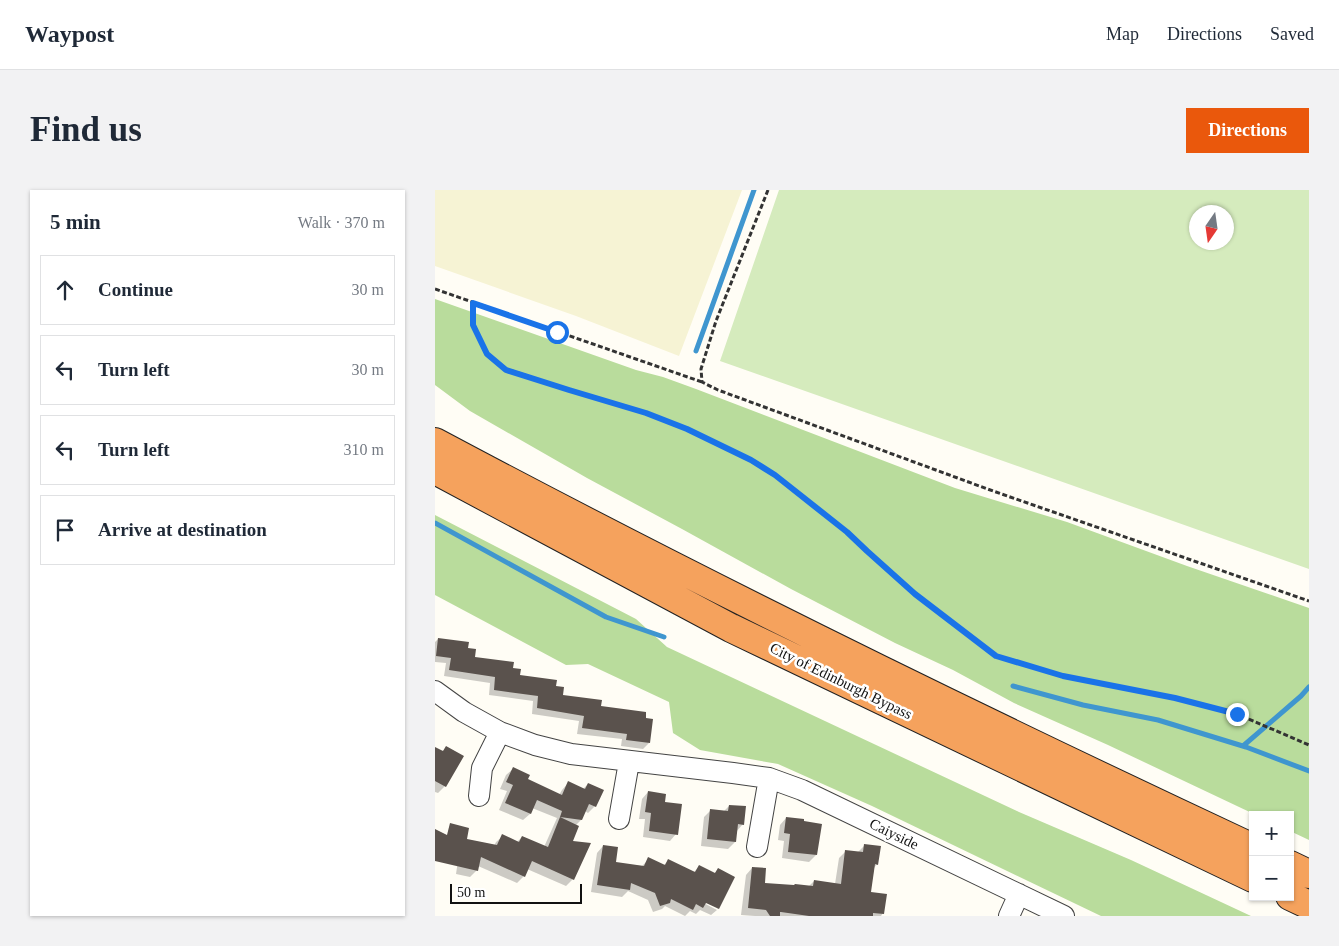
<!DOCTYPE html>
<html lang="en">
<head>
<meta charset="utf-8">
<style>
  :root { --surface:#fff; --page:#f2f2f3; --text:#1f2937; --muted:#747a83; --line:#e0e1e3; --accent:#ea580c }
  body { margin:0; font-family:"Times New Roman",serif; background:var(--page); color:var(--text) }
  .controls { position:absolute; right:15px; bottom:15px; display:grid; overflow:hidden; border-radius:0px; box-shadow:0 1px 4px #0004 }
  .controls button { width:45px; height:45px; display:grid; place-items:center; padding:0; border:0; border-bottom:1px solid var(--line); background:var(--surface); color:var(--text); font:25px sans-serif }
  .compass { position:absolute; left:754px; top:15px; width:45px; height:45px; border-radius:50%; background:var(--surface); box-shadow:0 1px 4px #0004; rotate:193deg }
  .scale { position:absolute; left:15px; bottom:12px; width:132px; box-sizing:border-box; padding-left:5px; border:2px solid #111; border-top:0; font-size:14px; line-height:18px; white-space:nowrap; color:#111; -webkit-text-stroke:4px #fff; paint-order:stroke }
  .stop { position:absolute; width:15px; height:15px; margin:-11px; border:4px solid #1a73e8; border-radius:50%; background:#fff }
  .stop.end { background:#1a73e8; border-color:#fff; box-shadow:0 1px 5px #0008 }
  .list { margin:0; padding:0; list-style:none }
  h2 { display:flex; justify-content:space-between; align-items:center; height:65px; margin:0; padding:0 20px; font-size:21px }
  h2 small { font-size:16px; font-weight:400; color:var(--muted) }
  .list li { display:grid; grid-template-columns:32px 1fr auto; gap:15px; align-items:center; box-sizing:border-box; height:70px; margin:0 10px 10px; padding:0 10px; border:1px solid var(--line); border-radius:0px }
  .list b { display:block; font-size:19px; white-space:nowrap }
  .list em { font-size:16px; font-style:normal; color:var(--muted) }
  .icon { flex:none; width:28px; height:28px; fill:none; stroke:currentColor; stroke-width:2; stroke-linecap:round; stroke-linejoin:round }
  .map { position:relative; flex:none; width:874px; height:726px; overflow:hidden; border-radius:0px }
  header { display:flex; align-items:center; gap:30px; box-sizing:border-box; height:70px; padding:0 25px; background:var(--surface); border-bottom:1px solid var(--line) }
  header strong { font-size:24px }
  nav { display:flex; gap:28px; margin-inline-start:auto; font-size:18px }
  .intro { display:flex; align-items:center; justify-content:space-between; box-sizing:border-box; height:120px; padding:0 30px }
  h1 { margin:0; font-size:35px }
  .button { padding:12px 22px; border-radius:0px; background:var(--accent); color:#fff; font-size:18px; font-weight:700 }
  main { display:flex; gap:30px; padding:0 30px }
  aside { flex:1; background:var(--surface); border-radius:0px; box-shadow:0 1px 4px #0004 }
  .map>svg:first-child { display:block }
  .farmland { fill:#f6f3d4 }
  .green { fill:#d5ebbd; fill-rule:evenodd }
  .forest { fill:#b9dc9c }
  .shadow { fill:#0003 }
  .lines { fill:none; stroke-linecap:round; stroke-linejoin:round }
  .stream { stroke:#3f96cf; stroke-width:5 }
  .building { fill:#5a524d }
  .street-casing { stroke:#444; stroke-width:22 }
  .highway-casing { stroke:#222; stroke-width:30 }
  .path { stroke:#333; stroke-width:3; stroke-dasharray:5 2.5; stroke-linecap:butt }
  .street { stroke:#fff; stroke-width:20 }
  .highway { stroke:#f5a25d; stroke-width:28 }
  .route { stroke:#1a73e8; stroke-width:6 }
  .labels { text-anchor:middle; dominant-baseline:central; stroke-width:5; stroke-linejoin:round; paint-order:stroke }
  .street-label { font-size:15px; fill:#111; stroke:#fff }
</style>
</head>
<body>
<header>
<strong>Waypost</strong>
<nav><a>Map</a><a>Directions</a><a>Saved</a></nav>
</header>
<div class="intro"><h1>Find us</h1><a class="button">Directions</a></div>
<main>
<aside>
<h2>5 min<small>Walk · 370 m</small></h2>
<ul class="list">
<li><svg class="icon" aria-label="ahead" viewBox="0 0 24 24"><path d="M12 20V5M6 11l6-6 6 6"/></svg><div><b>Continue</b></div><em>30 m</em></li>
<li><svg class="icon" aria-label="left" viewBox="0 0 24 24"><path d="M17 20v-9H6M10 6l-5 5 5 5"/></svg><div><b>Turn left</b></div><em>30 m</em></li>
<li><svg class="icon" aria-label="left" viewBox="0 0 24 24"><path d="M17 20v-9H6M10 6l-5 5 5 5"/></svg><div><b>Turn left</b></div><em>310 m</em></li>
<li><svg class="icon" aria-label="arrive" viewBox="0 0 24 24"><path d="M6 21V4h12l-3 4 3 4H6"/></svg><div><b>Arrive at destination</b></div></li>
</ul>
</aside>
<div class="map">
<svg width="874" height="726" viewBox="0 0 874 726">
  <rect width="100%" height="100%" fill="#fffdf5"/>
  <path class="farmland" d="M 0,0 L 307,0 L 244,166 L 141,126 L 0,76 Z"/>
  <path class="green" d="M 344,0 L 874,0 L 874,379 L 285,171 ZM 762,22 L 792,22 L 792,52 L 762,52 Z"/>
  <path class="forest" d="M 0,109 L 201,180 L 228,187 L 261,199 L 520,298 L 632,332 L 752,376 L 874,418 L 874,650 L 855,641 L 855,625 L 821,625 L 673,555 L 579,513 L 518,480 L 460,453 L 356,399 L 247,339 L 152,288 L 35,221 L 0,195 Z
    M 0,325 L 201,429 L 232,457 L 584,622 L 696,670 L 816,726 L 666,726 L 437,616 L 343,574 L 265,560 L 238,543 L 234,512 L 153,474 L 131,475 L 0,405 Z"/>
  <path class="shadow" d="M 3,449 L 32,459 L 39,468 L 77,479 L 84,486 L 120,497 L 126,506 L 165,517 L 214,553 L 208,559 L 186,556 L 187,549 L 142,544 L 144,531 L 97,524 L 98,511 L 54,505 L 55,493 L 9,486 L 11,473 L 0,472 L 0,452 Z
    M 12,557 L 27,566 L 10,596 L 3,603 L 0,602 L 0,558 L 7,562 Z
    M 78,579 L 91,590 L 124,605 L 127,600 L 133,593 L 148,599 L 153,594 L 160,616 L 153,623 L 150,621 L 146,630 L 140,636 L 136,652 L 138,689 L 131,696 L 92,679 L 89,686 L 82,693 L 43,676 L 42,680 L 35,687 L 21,684 L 25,657 L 59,656 L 61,652 L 68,646 L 82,652 L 87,647 L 109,657 L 122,628 L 97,618 L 95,624 L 88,630 L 64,620 L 72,601 L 65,599 L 71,585 Z
    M 213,602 L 229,613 L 241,644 L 235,651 L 208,647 L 210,629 L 204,629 L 207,609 Z
    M 294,616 L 308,634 L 301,642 L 300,652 L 293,659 L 266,656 L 269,627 L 276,620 L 289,621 Z
    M 351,628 L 381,665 L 374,672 L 347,668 L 349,651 L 343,650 L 345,635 Z
    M 430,655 L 442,674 L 439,678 L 435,703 L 448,723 L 446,726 L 320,726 L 306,725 L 311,685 L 317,678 L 329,694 L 373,697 L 379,691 L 400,694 L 404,668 L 411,661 L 422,663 Z
    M 168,656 L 179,673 L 207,676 L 214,669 L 228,676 L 233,671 L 259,682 L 264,677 L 279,684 L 283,680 L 299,687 L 282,719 L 282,717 L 266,709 L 265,711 L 282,720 L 276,725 L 265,720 L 261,724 L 255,721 L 250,726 L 230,716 L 227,719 L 218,722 L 213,710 L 193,701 L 187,707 L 156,702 L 162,663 Z"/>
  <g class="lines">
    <path class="stream" d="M 261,161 L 319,0
      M 0,333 L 171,427 L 229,447
      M 578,496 L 648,515 L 723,530 L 811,557 L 874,581
      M 808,556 L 866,506 L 874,497"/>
  </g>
  <path class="building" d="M 3,448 L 34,452 L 33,458 L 41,459 L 40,467 L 79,472 L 78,478 L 86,479 L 85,485 L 122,490 L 121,496 L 129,497 L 128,505 L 167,510 L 166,516 L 211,522 L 211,528 L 218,529 L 215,553 L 191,550 L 192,544 L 147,538 L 149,526 L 102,518 L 103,506 L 59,500 L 60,487 L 14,480 L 16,468 L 1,466 Z
    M 11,556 L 29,566 L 11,597 L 0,591 L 0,557 L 8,561 Z
    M 78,577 L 95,585 L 93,589 L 127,605 L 133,591 L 150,599 L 153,593 L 169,600 L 161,617 L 154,614 L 147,630 L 125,627 L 127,621 L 102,610 L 96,624 L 70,613 L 78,595 L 71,592 Z
    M 213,601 L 231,604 L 230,612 L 247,614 L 243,645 L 214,641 L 216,623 L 210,622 Z
    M 294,615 L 311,616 L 309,635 L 303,634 L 301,652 L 272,649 L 275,619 L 293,621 Z
    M 125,627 L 144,636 L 138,651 L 156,653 L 139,690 L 97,671 L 90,687 L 46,667 L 43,681 L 0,671 L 0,639 L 12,645 L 15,633 L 34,638 L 32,649 L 62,655 L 67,644 L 84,652 L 87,646 L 113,657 Z
    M 351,627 L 369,629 L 369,631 L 387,634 L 382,665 L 353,662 L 355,644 L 349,643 Z
    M 429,654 L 446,656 L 443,675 L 440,674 L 436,702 L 452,704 L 449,724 L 438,723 L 438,726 L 374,726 L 346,722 L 345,722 L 345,726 L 335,726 L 331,720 L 313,718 L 317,677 L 331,678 L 330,693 L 359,695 L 360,694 L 378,696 L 379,690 L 406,694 L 410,660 L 428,662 Z
    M 168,655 L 183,657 L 181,672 L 209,676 L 213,667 L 230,675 L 233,669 L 260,682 L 264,675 L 280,683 L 283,678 L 300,687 L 284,719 L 271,713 L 268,718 L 261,714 L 258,720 L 236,709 L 235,713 L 225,716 L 220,703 L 196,693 L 195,700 L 162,695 Z"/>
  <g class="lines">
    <defs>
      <path id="street" d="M 0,501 L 29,522 L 65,542 L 100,555 L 136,564 L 298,583 L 334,588 L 367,600 L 629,726
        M 44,606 L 47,578 L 65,542
        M 184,629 L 194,572
        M 322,657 L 334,588
        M 574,726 L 584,704"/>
      <path id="highway" d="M 0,252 C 268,395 542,529 818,658
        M 0,280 L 296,438 L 818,688
        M 855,675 L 874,684
        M 855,706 L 874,715"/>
    </defs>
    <use href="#street" class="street-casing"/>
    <use href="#highway" class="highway-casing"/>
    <path class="path" d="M 333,0 L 281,131 L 266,179 L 267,192 L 283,200 L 558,301 L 874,411
      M 0,99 L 267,192
      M 38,113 L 39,135 L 52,164 L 71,179 L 134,200 L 211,223 L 252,239 L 316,271 L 340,285 L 412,342 L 432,361 L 480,404 L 561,466 L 628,486 L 740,508 L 802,524 L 874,555"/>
    <use href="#street" class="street"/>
    <use href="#highway" class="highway"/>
  </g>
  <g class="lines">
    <path class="route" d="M 122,142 L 38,113 L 38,135 L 52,164 L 71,180 L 134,200 L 211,223 L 252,239 L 316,270 L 340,285 L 412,342 L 432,361 L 480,404 L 561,466 L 628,486 L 740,508 L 802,524"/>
  </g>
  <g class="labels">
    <g class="street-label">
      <text transform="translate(406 491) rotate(26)">City of Edinburgh Bypass</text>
      <text transform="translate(459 644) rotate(26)">Caiyside</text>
    </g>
  </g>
</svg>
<div class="controls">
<button>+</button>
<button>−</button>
</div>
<svg class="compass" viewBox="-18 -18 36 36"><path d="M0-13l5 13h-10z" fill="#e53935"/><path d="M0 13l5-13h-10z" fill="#747a83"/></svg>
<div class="scale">50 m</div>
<div class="stop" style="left:122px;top:142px"></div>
<div class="stop end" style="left:802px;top:524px"></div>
</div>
</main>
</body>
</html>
